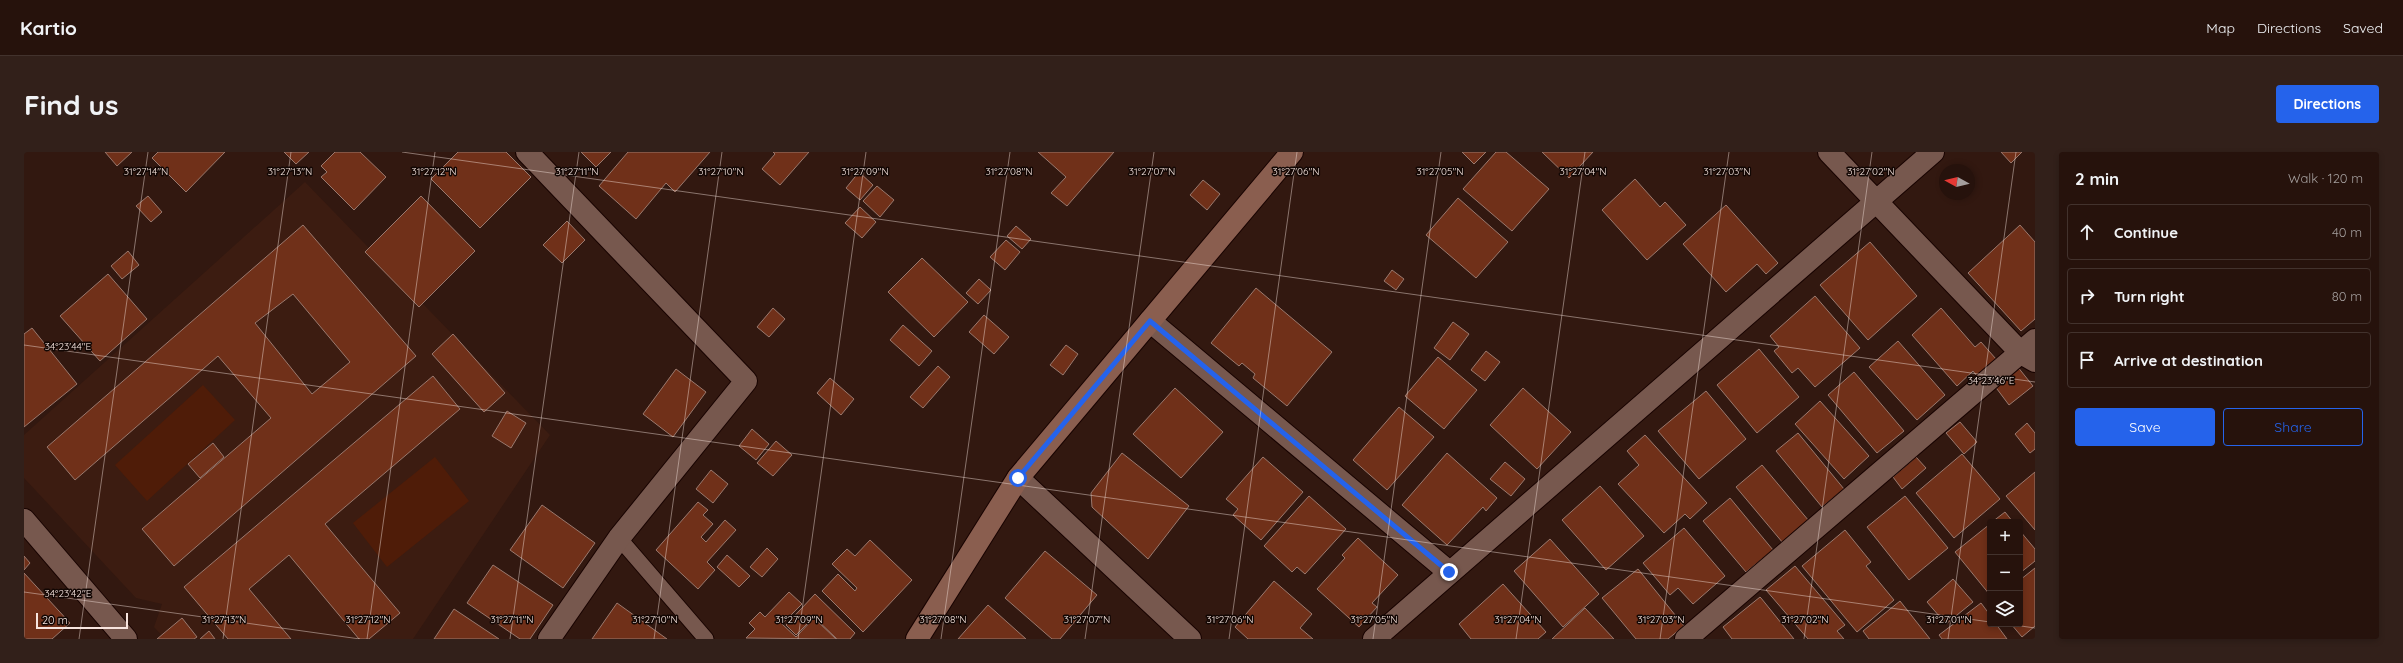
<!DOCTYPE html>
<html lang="en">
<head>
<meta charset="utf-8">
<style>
  :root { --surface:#26120c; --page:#32201a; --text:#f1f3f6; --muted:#a49e9d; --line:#42322d; --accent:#2563eb }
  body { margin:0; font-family:Quicksand,sans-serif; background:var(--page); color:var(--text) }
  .controls { position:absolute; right:12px; bottom:12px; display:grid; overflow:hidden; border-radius:4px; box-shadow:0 2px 6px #0003 }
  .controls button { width:36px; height:36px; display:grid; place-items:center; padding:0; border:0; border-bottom:1px solid var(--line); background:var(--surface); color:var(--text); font:20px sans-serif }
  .compass { position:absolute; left:1915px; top:12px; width:36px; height:36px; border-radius:50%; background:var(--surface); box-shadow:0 2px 6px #0003; rotate:278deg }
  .scale { position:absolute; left:12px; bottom:10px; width:92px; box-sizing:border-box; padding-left:4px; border:2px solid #f7e4de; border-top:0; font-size:11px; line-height:14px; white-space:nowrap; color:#f7e4de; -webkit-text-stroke:3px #120704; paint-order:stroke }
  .stop { position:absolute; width:12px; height:12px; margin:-9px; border:3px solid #2563eb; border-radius:50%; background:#fff }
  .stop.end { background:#2563eb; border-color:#fff; box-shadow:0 1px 4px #0008 }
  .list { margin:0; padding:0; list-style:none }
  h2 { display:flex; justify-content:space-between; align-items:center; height:52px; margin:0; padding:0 16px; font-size:17px }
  h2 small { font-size:13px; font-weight:400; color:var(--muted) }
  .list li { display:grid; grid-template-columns:26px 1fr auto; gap:12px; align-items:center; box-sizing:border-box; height:56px; margin:0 8px 8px; padding:0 8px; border:1px solid var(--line); border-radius:4px }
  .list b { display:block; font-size:15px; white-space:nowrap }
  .list em { font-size:13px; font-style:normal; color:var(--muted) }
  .actions { display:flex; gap:8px; padding:12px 16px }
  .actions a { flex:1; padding:9px 0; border:1px solid var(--accent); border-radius:4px; text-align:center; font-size:14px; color:var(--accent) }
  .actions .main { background:var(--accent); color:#fff }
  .icon { flex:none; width:22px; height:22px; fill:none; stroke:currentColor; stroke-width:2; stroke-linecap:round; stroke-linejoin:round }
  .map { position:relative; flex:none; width:2011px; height:487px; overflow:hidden; border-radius:4px }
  header { display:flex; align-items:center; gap:24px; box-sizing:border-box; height:56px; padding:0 20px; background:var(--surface); border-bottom:1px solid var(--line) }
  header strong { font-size:19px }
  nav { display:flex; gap:22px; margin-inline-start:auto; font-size:14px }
  .intro { display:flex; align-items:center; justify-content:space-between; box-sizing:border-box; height:96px; padding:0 24px }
  h1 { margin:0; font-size:28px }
  .button { padding:10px 18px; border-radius:4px; background:var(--accent); color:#fff; font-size:14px; font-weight:700 }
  main { display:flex; gap:24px; padding:0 24px }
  aside { flex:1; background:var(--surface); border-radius:4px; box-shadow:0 2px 6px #0003 }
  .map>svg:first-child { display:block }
  .built { fill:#3c1c11 }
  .pitch { fill:#4f1c08 }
  .building { fill:#703019; stroke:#9a796e; fill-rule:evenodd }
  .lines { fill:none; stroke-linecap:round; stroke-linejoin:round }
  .lane-casing { stroke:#180300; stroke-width:17 }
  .street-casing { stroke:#180300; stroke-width:24 }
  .secondary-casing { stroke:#180300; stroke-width:24 }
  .lane { stroke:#77584e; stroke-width:15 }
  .street { stroke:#77584e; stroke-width:22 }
  .secondary { stroke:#8a5e4f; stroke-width:22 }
  .route { stroke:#2563eb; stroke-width:5 }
  .ticks { fill:none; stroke:#f7e4de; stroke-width:1; stroke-opacity:0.45 }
  .ticks-label { font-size:10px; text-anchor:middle; fill:#f7e4de; stroke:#120704; stroke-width:3; stroke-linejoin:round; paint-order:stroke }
</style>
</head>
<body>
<header>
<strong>Kartio</strong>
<nav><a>Map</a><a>Directions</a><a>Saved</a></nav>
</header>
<div class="intro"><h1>Find us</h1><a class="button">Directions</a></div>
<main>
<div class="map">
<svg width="2011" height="487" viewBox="0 0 2011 487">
  <rect width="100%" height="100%" fill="#321810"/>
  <path class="built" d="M 281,30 L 526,283 L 389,487 L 141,487 L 130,475 L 138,452 L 112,446 L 0,326 L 0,283 Z"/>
  <path class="pitch" d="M 179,233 L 211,268 L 123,349 L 91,313 Z
    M 411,305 L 445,349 L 363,415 L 329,371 Z"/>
  <path class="building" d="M 81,0 L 108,0 L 93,14 Z
    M 134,0 L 201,0 L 162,40 L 128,6 Z
    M 260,0 L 285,0 L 272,12 Z
    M 311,0 L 336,0 L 362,25 L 330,58 L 297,25 L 303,20 L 297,14 Z
    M 434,0 L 482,0 L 507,25 L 456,76 L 407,27 Z
    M 557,0 L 587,0 L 572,15 Z
    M 604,0 L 686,0 L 651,40 L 642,31 L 612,67 L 575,34 Z
    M 749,0 L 785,0 L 756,33 L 738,17 L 751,2 Z
    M 1014,0 L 1090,0 L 1043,54 L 1027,41 L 1042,25 Z
    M 1438,0 L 1462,0 L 1450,12 Z
    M 1472,0 L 1482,0 L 1525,37 L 1488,79 L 1439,37 Z
    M 1518,0 L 1569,0 L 1545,26 Z
    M 1977,0 L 1998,0 L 1987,11 Z
    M 835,20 L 849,33 L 836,48 L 822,36 Z
    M 1611,27 L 1636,55 L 1641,50 L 1662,73 L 1623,108 L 1578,58 Z
    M 1179,28 L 1196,42 L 1183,58 L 1166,43 Z
    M 853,34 L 870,48 L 856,65 L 839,49 Z
    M 124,44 L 138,60 L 127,70 L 112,54 Z
    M 397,44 L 451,99 L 395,155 L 341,100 Z
    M 1434,46 L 1484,90 L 1452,126 L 1402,83 Z
    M 1702,53 L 1754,111 L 1742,122 L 1733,112 L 1702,140 L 1659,92 Z
    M 836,55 L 852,70 L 838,86 L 821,71 Z
    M 543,69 L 561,88 L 538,111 L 519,93 Z
    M 279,73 L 392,204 L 150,414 L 118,377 L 247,266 L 194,204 L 51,328 L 23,295 ZM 269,142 L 326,210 L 288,242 L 231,171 Z
    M 1996,73 L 2011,90 L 2011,167 L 1997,179 L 1944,121 Z
    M 992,74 L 1007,87 L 998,97 L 983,84 Z
    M 982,88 L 996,100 L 981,118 L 966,105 Z
    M 1846,90 L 1893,144 L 1844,188 L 1796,133 Z
    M 104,99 L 115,113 L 98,127 L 87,114 Z
    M 898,106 L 944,150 L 910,185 L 864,140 Z
    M 1368,118 L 1380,127 L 1372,138 L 1360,129 Z
    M 84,122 L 123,167 L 76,209 L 36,164 Z
    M 955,127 L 967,138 L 954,152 L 942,141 Z
    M 1232,136 L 1308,200 L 1263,254 L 1229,226 L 1231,222 L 1218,211 L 1215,214 L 1187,191 Z
    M 1791,144 L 1836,196 L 1791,235 L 1774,216 L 1768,221 L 1750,199 L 1755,195 L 1746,184 Z
    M 749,156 L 761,167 L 745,185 L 733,175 Z
    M 1917,156 L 1951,195 L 1957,190 L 1972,207 L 1953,224 L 1949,219 L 1933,234 L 1888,183 Z
    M 960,163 L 985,185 L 970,202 L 945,180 Z
    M 1429,170 L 1445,182 L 1426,208 L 1410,196 Z
    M 879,173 L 908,199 L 895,214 L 866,188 Z
    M 8,176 L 53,232 L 0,275 L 0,182 Z
    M 429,182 L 481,241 L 460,260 L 408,202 Z
    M 1874,189 L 1921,243 L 1893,268 L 1845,215 Z
    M 1042,193 L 1054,202 L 1039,223 L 1026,213 Z
    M 1735,197 L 1775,245 L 1733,281 L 1693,233 Z
    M 1462,199 L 1476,210 L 1461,229 L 1447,218 Z
    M 1414,205 L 1453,238 L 1420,277 L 1381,244 Z
    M 914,214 L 926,225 L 899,256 L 886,245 Z
    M 1993,214 L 2009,234 L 1985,253 L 1970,233 Z
    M 652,217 L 682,240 L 649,285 L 619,262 Z
    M 1830,220 L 1880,279 L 1853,301 L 1804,243 Z
    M 409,224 L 436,257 L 301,372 L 376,461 L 345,487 L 335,487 L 265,403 L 225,437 L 267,487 L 204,487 L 160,435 Z
    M 806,226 L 830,247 L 817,263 L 793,241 Z
    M 1151,236 L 1199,280 L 1157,326 L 1109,282 Z
    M 1499,236 L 1547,280 L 1513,317 L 1466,273 Z
    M 1682,239 L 1722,287 L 1675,327 L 1634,279 Z
    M 1796,249 L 1845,304 L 1820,327 L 1771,272 Z
    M 1375,255 L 1410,285 L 1363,338 L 1329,308 Z
    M 483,259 L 502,271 L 487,296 L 468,284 Z
    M 1936,270 L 1953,290 L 1940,302 L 1922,281 Z
    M 2003,271 L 2011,281 L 2011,297 L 2006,301 L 1991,282 Z
    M 728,277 L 745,292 L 732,308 L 715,294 Z
    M 1774,281 L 1820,337 L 1798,355 L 1752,299 Z
    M 1621,283 L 1683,351 L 1666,367 L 1661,362 L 1640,381 L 1594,332 L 1615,313 L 1603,299 Z
    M 752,289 L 768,303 L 749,324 L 733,311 Z
    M 189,291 L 200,305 L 176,326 L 164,312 Z
    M 1098,301 L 1165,354 L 1124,407 L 1068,355 L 1067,341 Z
    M 1423,301 L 1473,346 L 1462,359 L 1459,355 L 1423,393 L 1378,353 Z
    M 1938,302 L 1976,347 L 1930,386 L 1892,341 Z
    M 1239,305 L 1279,340 L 1237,388 L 1209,363 L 1214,357 L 1202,347 Z
    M 1892,305 L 1902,316 L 1878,337 L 1869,325 Z
    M 1481,310 L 1501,327 L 1487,344 L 1466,327 Z
    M 1738,313 L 1785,369 L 1759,391 L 1712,335 Z
    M 687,318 L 704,332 L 689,351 L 672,337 Z
    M 2011,320 L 2011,378 L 1982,344 Z
    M 1576,334 L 1620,384 L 1582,418 L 1538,368 Z
    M 1285,344 L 1322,377 L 1281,422 L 1273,415 L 1268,420 L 1240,394 Z
    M 1881,344 L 1924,396 L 1885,428 L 1843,375 Z
    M 1706,346 L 1749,398 L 1722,420 L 1679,369 Z
    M 674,350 L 684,358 L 679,363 L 689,372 L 677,385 L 682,390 L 701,368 L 712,378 L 683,410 L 691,418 L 674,437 L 632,398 Z
    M 518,353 L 571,391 L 539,436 L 486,398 Z
    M 1981,360 L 1989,370 L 1968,370 Z
    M 1966,372 L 1966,443 L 1931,400 Z
    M 1660,376 L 1701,424 L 1669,452 L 1654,436 L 1646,443 L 1619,411 Z
    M 1821,378 L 1847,410 L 1842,414 L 1870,448 L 1833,480 L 1778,414 Z
    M 1996,379 L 2011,397 L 2011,409 L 1996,421 Z
    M 1334,386 L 1374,423 L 1348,451 L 1353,455 L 1335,475 L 1293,437 L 1321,406 L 1318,403 Z
    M 1526,387 L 1575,442 L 1539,475 L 1490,419 Z
    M 846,388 L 888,428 L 839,480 L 798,439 L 814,422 L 831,439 L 833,436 L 808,412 L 823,397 L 831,404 Z
    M 743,396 L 754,407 L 738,425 L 726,415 Z
    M 1021,399 L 1073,443 L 1036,487 L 1028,487 L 981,446 Z
    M 703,403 L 726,424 L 715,435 L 693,415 Z
    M 0,404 L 6,411 L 0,418 Z
    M 469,413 L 529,453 L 506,487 L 496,487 L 443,451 Z
    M 1771,414 L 1821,473 L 1813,479 L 1820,487 L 1784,487 L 1742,438 Z
    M 2011,416 L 2011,474 L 1998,485 L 1987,472 L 1996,472 L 1996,428 Z
    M 1614,417 L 1660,474 L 1644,487 L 1612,487 L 1578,446 Z
    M 0,421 L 46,471 L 28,487 L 0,487 Z
    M 1929,427 L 1949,450 L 1922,472 L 1903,450 Z
    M 1250,429 L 1288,462 L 1276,476 L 1289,487 L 1224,487 L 1211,475 Z
    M 1479,432 L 1522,480 L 1514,487 L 1447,487 L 1435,472 Z
    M 765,440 L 778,452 L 758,472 L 772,485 L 790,466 L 812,487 L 722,486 L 731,477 L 725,471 L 736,460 L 741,465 Z
    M 791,442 L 831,481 L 826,487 L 813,487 L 790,465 L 772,483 L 762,473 Z
    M 1736,445 L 1737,446 L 1770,487 L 1708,487 L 1699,475 Z
    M 1876,449 L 1906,487 L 1845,487 L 1839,479 Z
    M 593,451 L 643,487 L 568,487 Z
    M 1957,451 L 1966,463 L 1966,472 L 1972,472 L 1983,487 L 1918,487 L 1915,483 Z
    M 964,453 L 1002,487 L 934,487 Z
    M 1561,456 L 1590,487 L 1528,487 Z
    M 430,457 L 475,487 L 410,487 Z
    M 158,466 L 173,485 L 170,487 L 133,487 Z
    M 185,479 L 191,487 L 176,487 Z"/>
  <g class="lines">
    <defs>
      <path id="lane" d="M 595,386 L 682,487"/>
      <path id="street" d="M 503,0 L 722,229 L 595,386 L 525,487
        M 1805,0 L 1997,201 L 2011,209
        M 1126,169 L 1425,420
        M 994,326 L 1166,487
        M 0,368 L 102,487
        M 1350,487 L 1909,0
        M 1662,487 L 2011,188"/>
      <path id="secondary" d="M 893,487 L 994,326 L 1268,0"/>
    </defs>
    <use href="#lane" class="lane-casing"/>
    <use href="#street" class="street-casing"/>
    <use href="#secondary" class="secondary-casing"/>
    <use href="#lane" class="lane"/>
    <use href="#street" class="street"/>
    <use href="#secondary" class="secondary"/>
  </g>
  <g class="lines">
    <path class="route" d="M 994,326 L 1126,169 L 1425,420"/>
  </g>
  <path class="ticks" d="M 378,0 L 2011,230M 0,193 L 1966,470M 0,440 L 336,487M 1983,472 L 2011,476M 55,487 L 124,0M 199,487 L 267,0M 343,487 L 411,0M 486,487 L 555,0M 630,487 L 698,0M 774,487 L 842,0M 917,487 L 986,0M 1061,487 L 1130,0M 1205,487 L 1273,0M 1349,487 L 1417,0M 1492,487 L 1561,0M 1636,487 L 1705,0M 1780,487 L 1848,0M 1924,487 L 1992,0"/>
  <g class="ticks-label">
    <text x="122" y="23">31°27'14"N</text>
    <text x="266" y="23">31°27'13"N</text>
    <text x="410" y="23">31°27'12"N</text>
    <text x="553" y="23">31°27'11"N</text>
    <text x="697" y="23">31°27'10"N</text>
    <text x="841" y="23">31°27'09"N</text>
    <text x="985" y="23">31°27'08"N</text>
    <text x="1128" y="23">31°27'07"N</text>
    <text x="1272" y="23">31°27'06"N</text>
    <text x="1416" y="23">31°27'05"N</text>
    <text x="1559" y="23">31°27'04"N</text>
    <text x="1703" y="23">31°27'03"N</text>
    <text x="1847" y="23">31°27'02"N</text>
    <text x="44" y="198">34°23'44"E</text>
    <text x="1967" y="232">34°23'46"E</text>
    <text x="44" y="445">34°23'42"E</text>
    <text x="200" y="471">31°27'13"N</text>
    <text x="344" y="471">31°27'12"N</text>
    <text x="488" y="471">31°27'11"N</text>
    <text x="631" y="471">31°27'10"N</text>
    <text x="775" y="471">31°27'09"N</text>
    <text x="919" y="471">31°27'08"N</text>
    <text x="1063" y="471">31°27'07"N</text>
    <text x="1206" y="471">31°27'06"N</text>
    <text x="1350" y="471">31°27'05"N</text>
    <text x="1494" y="471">31°27'04"N</text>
    <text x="1637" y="471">31°27'03"N</text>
    <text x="1781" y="471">31°27'02"N</text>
    <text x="1925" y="471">31°27'01"N</text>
  </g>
</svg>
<div class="controls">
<button>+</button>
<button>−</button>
<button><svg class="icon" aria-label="layers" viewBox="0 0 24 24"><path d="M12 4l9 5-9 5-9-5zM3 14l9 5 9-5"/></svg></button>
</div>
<svg class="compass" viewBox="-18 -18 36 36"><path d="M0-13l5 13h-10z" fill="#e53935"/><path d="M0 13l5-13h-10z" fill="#a49e9d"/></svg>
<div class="scale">20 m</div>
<div class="stop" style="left:994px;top:326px"></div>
<div class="stop end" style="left:1425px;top:420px"></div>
</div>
<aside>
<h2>2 min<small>Walk · 120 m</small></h2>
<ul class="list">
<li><svg class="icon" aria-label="ahead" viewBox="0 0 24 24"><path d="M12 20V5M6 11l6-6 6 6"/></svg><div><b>Continue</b></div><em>40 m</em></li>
<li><svg class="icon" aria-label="right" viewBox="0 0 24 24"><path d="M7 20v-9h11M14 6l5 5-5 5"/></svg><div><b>Turn right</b></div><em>80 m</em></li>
<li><svg class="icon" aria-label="arrive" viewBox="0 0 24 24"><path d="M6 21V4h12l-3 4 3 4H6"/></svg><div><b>Arrive at destination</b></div></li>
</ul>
<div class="actions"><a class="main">Save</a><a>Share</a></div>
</aside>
</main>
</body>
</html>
